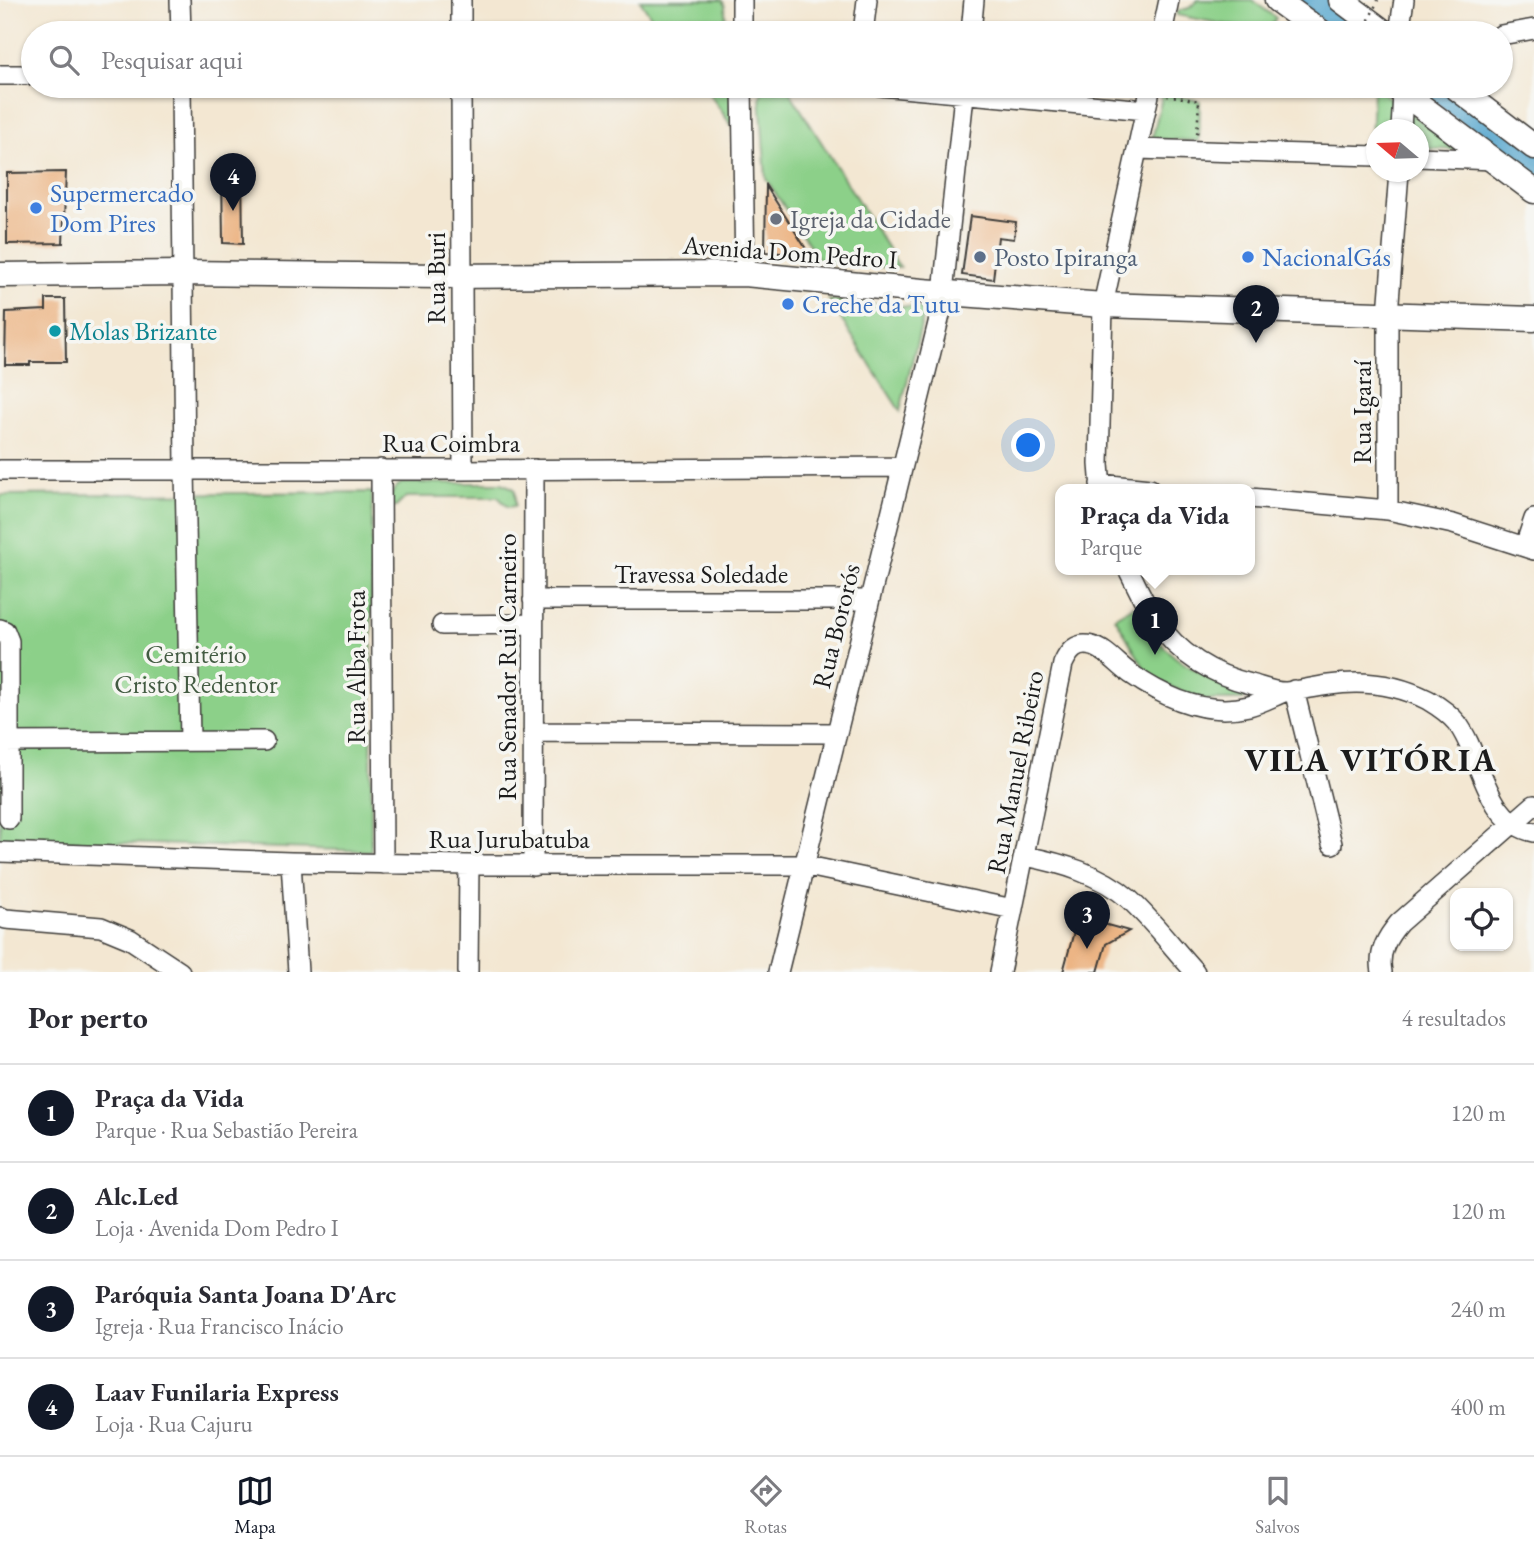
<!DOCTYPE html>
<html lang="pt">
<head>
<meta charset="utf-8">
<style>
  :root { --surface:#fff; --page:#f2f2f3; --text:#2b2b33; --muted:#7c7c81; --line:#e1e1e2; --accent:#111827 }
  body { margin:0; font-family:"EB Garamond",serif; background:var(--page); color:var(--text) }
  .controls { position:absolute; right:21px; bottom:21px; display:grid; overflow:hidden; border-radius:14px; box-shadow:0 2px 5px #0004 }
  .controls button { width:63px; height:63px; display:grid; place-items:center; padding:0; border:0; border-bottom:2px solid var(--line); background:var(--surface); color:var(--text); font:35px sans-serif }
  .compass { position:absolute; left:1366px; top:119px; width:63px; height:63px; border-radius:50%; background:var(--surface); box-shadow:0 2px 5px #0004; rotate:289deg }
  .you { position:absolute; left:1029px; top:446px; width:24px; height:24px; margin:-18px; border:5px solid #fff; border-radius:50%; background:#1a73e8; box-shadow:0 0 0 10px #1a73e833 }
  .badge { display:grid; place-items:center; width:46px; height:46px; border-radius:50%; background:var(--accent); color:#fff; font-size:23px; font-weight:700 }
  .pin { position:absolute; translate:-50% -58px; filter:drop-shadow(0 2px 4px #0008) }
  .pin::after { content:''; position:absolute; top:37px; width:24px; height:21px; background:inherit; clip-path:polygon(0 0,100% 0,50% 100%) }
  .popup { position:absolute; left:1055px; top:484px; width:200px; height:91px; box-sizing:border-box; display:grid; place-content:center; border-radius:14px; background:var(--surface); filter:drop-shadow(0 2px 5px #0005); font-size:23px; white-space:nowrap; color:var(--muted) }
  .popup b { font-size:26px; color:var(--text) }
  .popup::after { content:''; position:absolute; left:50%; top:100%; margin-left:-14px; border:14px solid transparent; border-top-color:var(--surface) }
  .list { margin:0; padding:0; list-style:none }
  h2 { display:flex; justify-content:space-between; align-items:center; height:91px; margin:0; padding:0 28px; font-size:30px }
  h2 small { font-size:23px; font-weight:400; color:var(--muted) }
  .list li { display:grid; grid-template-columns:46px 1fr auto; gap:21px; align-items:center; box-sizing:border-box; height:98px; padding:0 28px; border-top:2px solid var(--line) }
  .list b { display:block; font-size:26px; white-space:nowrap }
  .list p { margin:0; font-size:23px; white-space:nowrap; color:var(--muted) }
  .list em { font-size:23px; font-style:normal; color:var(--muted) }
  .icon { flex:none; width:38px; height:38px; fill:none; stroke:currentColor; stroke-width:2; stroke-linecap:round; stroke-linejoin:round }
  .map { position:relative; flex:none; width:1534px; height:972px; overflow:hidden }
  .search { position:absolute; background:var(--surface); box-shadow:0 2px 5px #0004; left:21px; right:21px; top:21px; height:77px; display:flex; align-items:center; gap:18px; box-sizing:border-box; padding:0 24px; border-radius:38px; color:var(--muted); font-size:26px }
  .sheet { height:483px; background:var(--surface) }
  nav { display:flex; justify-content:space-around; align-items:center; box-sizing:border-box; height:98px; border-top:2px solid var(--line); background:var(--surface); font-size:19px; color:var(--muted) }
  nav a { display:grid; justify-items:center; gap:4px }
  nav .on { color:var(--accent) }
  .map>svg:first-child { display:block }
  .green { fill:#8cd089; stroke:#547652; stroke-width:2 }
  .lines { fill:none; stroke-linecap:round; stroke-linejoin:round }
  .river { stroke:#53a4cd; stroke-width:24 }
  .building { fill:#ecb585 }
  .minor-casing { stroke:#3c3a37; stroke-width:22 }
  .major-casing { stroke:#3c3a37; stroke-width:27 }
  .path { stroke:#3c3a37; stroke-width:2.5; stroke-dasharray:2 5; stroke-linecap:butt }
  .minor { stroke:#fff; stroke-width:19 }
  .major { stroke:#fff; stroke-width:24 }
  .path-bridge { stroke:#3c3a37; stroke-width:2.5; stroke-dasharray:2 5; stroke-linecap:butt }
  .shop-dot { fill:#3f7fe0; stroke:#f6f6f2; stroke-width:2.5 }
  .worship-dot { fill:#6b7280; stroke:#f6f6f2; stroke-width:2.5 }
  .service-dot { fill:#5c6f8a; stroke:#f6f6f2; stroke-width:2.5 }
  .culture-dot { fill:#0f9aa8; stroke:#f6f6f2; stroke-width:2.5 }
  .labels { text-anchor:middle; dominant-baseline:central; stroke-width:7; stroke-linejoin:round; paint-order:stroke }
  .shop-label { font-size:26px; fill:#366cbe; stroke:#f6f6f2; text-anchor:start }
  .worship-label { font-size:26px; fill:#5b616d; stroke:#f6f6f2; text-anchor:start }
  .street-label { font-size:26px; fill:#1c1c1c; stroke:#f6f6f2 }
  .service-label { font-size:26px; fill:#4e5e75; stroke:#f6f6f2; text-anchor:start }
  .culture-label { font-size:26px; fill:#0d838f; stroke:#f6f6f2; text-anchor:start }
  .park-label { font-size:26px; fill:#435b42; stroke:#f6f6f2 }
  .district-label { font-size:33px; font-weight:bold; letter-spacing:2px; fill:#1c1c1c; stroke:#f6f6f2 }
</style>
</head>
<body>
<div class="map">
<svg width="1534" height="972" viewBox="0 0 1534 972">
  <rect width="100%" height="100%" fill="#f6f6f2"/>
  <filter id="ink" filterUnits="userSpaceOnUse"><feTurbulence type="fractalNoise" baseFrequency=".0143" numOctaves="2"/><feDisplacementMap in="SourceGraphic" scale="14" xChannelSelector="R" yChannelSelector="G"/><feConvolveMatrix kernelMatrix="1 2 1 2 8 2 1 2 1" color-interpolation-filters="sRGB"/></filter>
  <filter id="wash" filterUnits="userSpaceOnUse"><feTurbulence type="fractalNoise" baseFrequency=".00686" numOctaves="4" result="noise"/><feDisplacementMap in="SourceGraphic" scale="28" xChannelSelector="R" yChannelSelector="G"/><feGaussianBlur stdDeviation="1.57" result="paint"/><feColorMatrix in="noise" values="0 0 0 0 0 0 0 0 0 0 0 0 0 0 0 0 0 1.4 0 .05"/><feComposite in="paint" operator="in"/></filter>
  <g filter="url(#wash)">
    <rect width="100%" height="100%" fill="#f3e7d2"/>
    <path class="green" d="M 640,0 L 722,0 L 725,6 L 726,33 L 662,33 Z
      M 1198,0 L 1252,0 L 1276,18 L 1267,33 L 1177,15 L 1178,11 L 1189,8 Z
      M 704,86 L 729,86 L 732,90 L 733,128 Z
      M 1331,86 L 1373,86 L 1460,150 L 1419,148 L 1418,130 L 1376,130 L 1376,147 L 1371,146 L 1373,89 Z
      M 788,89 L 900,268 L 821,263 L 766,179 L 760,96 L 764,90 Z
      M 1163,93 L 1200,101 L 1199,141 L 1152,139 Z
      M 829,300 L 920,308 L 924,313 L 900,411 Z
      M 402,483 L 502,483 L 513,488 L 515,492 L 515,506 L 508,507 L 498,497 L 406,497 L 396,507 L 390,507 C 390,496 392,488 402,483 Z
      M 372,492 L 371,851 L 0,839 L 0,495 Z
      M 1134,606 C 1148,627 1163,651 1185,664 C 1204,676 1226,683 1246,693 L 1246,697 L 1243,700 L 1202,700 L 1150,678 L 1115,617 Z"/>
    <g class="lines">
      <path class="river" d="M 1311,0 L 1357,33
        M 1431,86 L 1534,164"/>
    </g>
    <g id="blocks">
      <path class="building" d="M 222,170 L 242,171 L 243,244 L 223,243 Z
        M 66,172 L 63,243 L 7,244 L 7,173 Z
        M 766,186 L 803,244 L 814,262 L 797,261 L 797,254 L 765,252 Z
        M 970,216 L 1016,222 L 1014,239 L 998,237 L 993,279 L 962,275 Z
        M 46,299 L 65,299 L 66,362 L 30,362 L 30,365 L 5,365 L 6,312 L 46,310 Z
        M 1078,917 L 1129,931 L 1106,944 L 1098,972 L 1063,972 Z"/>
    </g>
  </g>
  <g filter="url(#ink)">
    <use href="#blocks" fill-opacity="0" stroke="#3c3a37" stroke-width="2"/>
    <g class="lines">
      <defs>
        <path id="minor" d="M 180,0 L 181,33
          M 461,0 L 461,33
          M 742,0 L 742,33
          M 863,33 L 867,0
          M 971,33 L 974,0
          M 1162,33 L 1169,0
          M 1399,33 L 1404,0
          M 1501,35 L 1534,29
          M 0,75 L 33,75
          M 181,86 L 185,469 L 190,741
          M 461,86 L 463,470
          M 742,86 L 745,274
          M 880,86 L 1146,110
          M 1401,130 L 1403,93
          M 1137,149 L 1376,156
          M 1418,157 L 1494,160
          M 381,469 L 383,864
          M 0,470 L 463,470 L 902,467
          M 1100,484 L 1150,489
          M 1101,489 L 1099,464 L 1103,305 L 1151,86
          M 1250,498 L 1388,510 L 1453,524 L 1534,550
          M 1388,510 L 1388,314 L 1399,172
          M 1525,546 L 1534,519
          M 1128,569 C 1137,586 1145,605 1156,621 C 1178,654 1213,675 1251,684 C 1262,687 1276,693 1287,692 C 1301,690 1315,687 1329,685 C 1363,680 1397,684 1428,700 C 1438,706 1449,713 1457,723 C 1483,757 1484,822 1534,832
          M 533,600 L 869,600
          M 442,625 L 533,624
          M 0,629 L 5,631 L 9,641 L 9,819
          M 1294,690 L 1332,844
          M 533,732 L 836,733
          M 0,742 L 264,741
          M 0,852 L 291,862 L 469,865 L 803,865 L 1013,909
          M 1025,856 C 1061,863 1100,874 1129,899 C 1153,921 1173,948 1195,972
          M 291,862 L 298,972
          M 533,866 L 534,469
          M 0,917 L 6,919 L 101,927 L 130,939 L 180,972
          M 468,972 L 469,865
          M 778,972 L 941,311 L 965,86
          M 1000,972 L 1063,664 C 1069,651 1076,642 1092,646 C 1106,649 1119,666 1131,674 C 1165,698 1207,716 1249,706 C 1261,703 1272,697 1284,692
          M 1382,972 C 1378,952 1387,937 1399,923 L 1534,805"/>
        <path id="major" d="M 1277,0 L 1322,33
          M 1341,0 L 1385,33
          M 1394,86 L 1534,191
          M 1454,86 L 1534,147
          M 0,275 L 183,273 L 442,276 L 745,274 L 922,291 L 1103,305 L 1534,319"/>
      </defs>
      <use href="#minor" class="minor-casing"/>
      <use href="#major" class="major-casing"/>
      <path class="path" d="M 1167,95 L 1199,101 L 1197,135"/>
      <use href="#minor" class="minor"/>
      <use href="#major" class="major"/>
      <path class="path-bridge" d="M 1363,33 L 1378,0"/>
    </g>
  </g>
  <g class="shop-dot">
    <circle cx="36" cy="208" r="7"/>
    <circle cx="1248" cy="257" r="7"/>
    <circle cx="788" cy="304" r="7"/>
  </g>
  <circle class="worship-dot" cx="776" cy="219" r="7"/>
  <circle class="service-dot" cx="980" cy="257" r="7"/>
  <circle class="culture-dot" cx="55" cy="331" r="7"/>
  <g class="labels">
    <g class="shop-label">
      <text x="50" y="193">Supermercado<tspan x="50" dy="30">Dom Pires</tspan></text>
      <text x="1262" y="257">NacionalGás</text>
      <text x="802" y="304">Creche da Tutu</text>
    </g>
    <g class="worship-label">
      <text x="790" y="219">Igreja da Cidade</text>
    </g>
    <g class="street-label">
      <text transform="translate(790 252) rotate(4)">Avenida Dom Pedro I</text>
      <text transform="translate(436 278) rotate(-90)">Rua Buri</text>
      <text transform="translate(1362 412) rotate(-90)">Rua Igaraí</text>
      <text x="451" y="443">Rua Coimbra</text>
      <text x="701" y="574">Travessa Soledade</text>
      <text transform="translate(836 626) rotate(-76)">Rua Bororós</text>
      <text transform="translate(356 667) rotate(-90)">Rua Alba Frota</text>
      <text transform="translate(507 667) rotate(-90)">Rua Senador Rui Carneiro</text>
      <text transform="translate(1015 772) rotate(-79)">Rua Manuel Ribeiro</text>
      <text x="509" y="839">Rua Jurubatuba</text>
    </g>
    <g class="service-label">
      <text x="994" y="257">Posto Ipiranga</text>
    </g>
    <g class="culture-label">
      <text x="69" y="331">Molas Brizante</text>
    </g>
    <g class="park-label">
      <text x="196" y="654">Cemitério<tspan x="196" dy="30">Cristo Redentor</tspan></text>
    </g>
    <g class="district-label">
      <text x="1371" y="759">VILA VITÓRIA</text>
    </g>
  </g>
</svg>
<div class="controls">
<button><svg class="icon" aria-label="locate" viewBox="0 0 24 24"><circle cx="12" cy="12" r="6"/><path d="M12 2v4M12 18v4M2 12h4M18 12h4"/></svg></button>
</div>
<svg class="compass" viewBox="-18 -18 36 36"><path d="M0-13l5 13h-10z" fill="#e53935"/><path d="M0 13l5-13h-10z" fill="#7c7c81"/></svg>
<div class="you"></div>
<div class="pin badge" style="left:1155px;top:655px">1</div>
<div class="popup"><b>Praça da Vida</b>Parque</div>
<div class="pin badge" style="left:1256px;top:343px">2</div>
<div class="pin badge" style="left:1087px;top:949px">3</div>
<div class="pin badge" style="left:233px;top:211px">4</div>
<div class="search"><svg class="icon" aria-label="search" viewBox="0 0 24 24"><circle cx="10" cy="10" r="6"/><path d="M15 15l6 6"/></svg>Pesquisar aqui</div>
</div>
<section class="sheet">
<h2>Por perto<small>4 resultados</small></h2>
<ul class="list">
<li><span class="badge">1</span><div><b>Praça da Vida</b><p>Parque · Rua Sebastião Pereira</p></div><em>120 m</em></li>
<li><span class="badge">2</span><div><b>Alc.Led</b><p>Loja · Avenida Dom Pedro I</p></div><em>120 m</em></li>
<li><span class="badge">3</span><div><b>Paróquia Santa Joana D'Arc</b><p>Igreja · Rua Francisco Inácio</p></div><em>240 m</em></li>
<li><span class="badge">4</span><div><b>Laav Funilaria Express</b><p>Loja · Rua Cajuru</p></div><em>400 m</em></li>
</ul>
</section>
<nav>
<a class="on"><svg class="icon" aria-label="map" viewBox="0 0 24 24"><path d="M3 6l6-2 6 2 6-2v14l-6 2-6-2-6 2zM9 4v14M15 6v14"/></svg>Mapa</a>
<a><svg class="icon" aria-label="directions" viewBox="0 0 24 24"><path d="M12 3l9 9-9 9-9-9zM9 14v-3h6M13 9l2 2-2 2"/></svg>Rotas</a>
<a><svg class="icon" aria-label="saved" viewBox="0 0 24 24"><path d="M7 4h10v16l-5-4-5 4z"/></svg>Salvos</a>
</nav>
</body>
</html>
